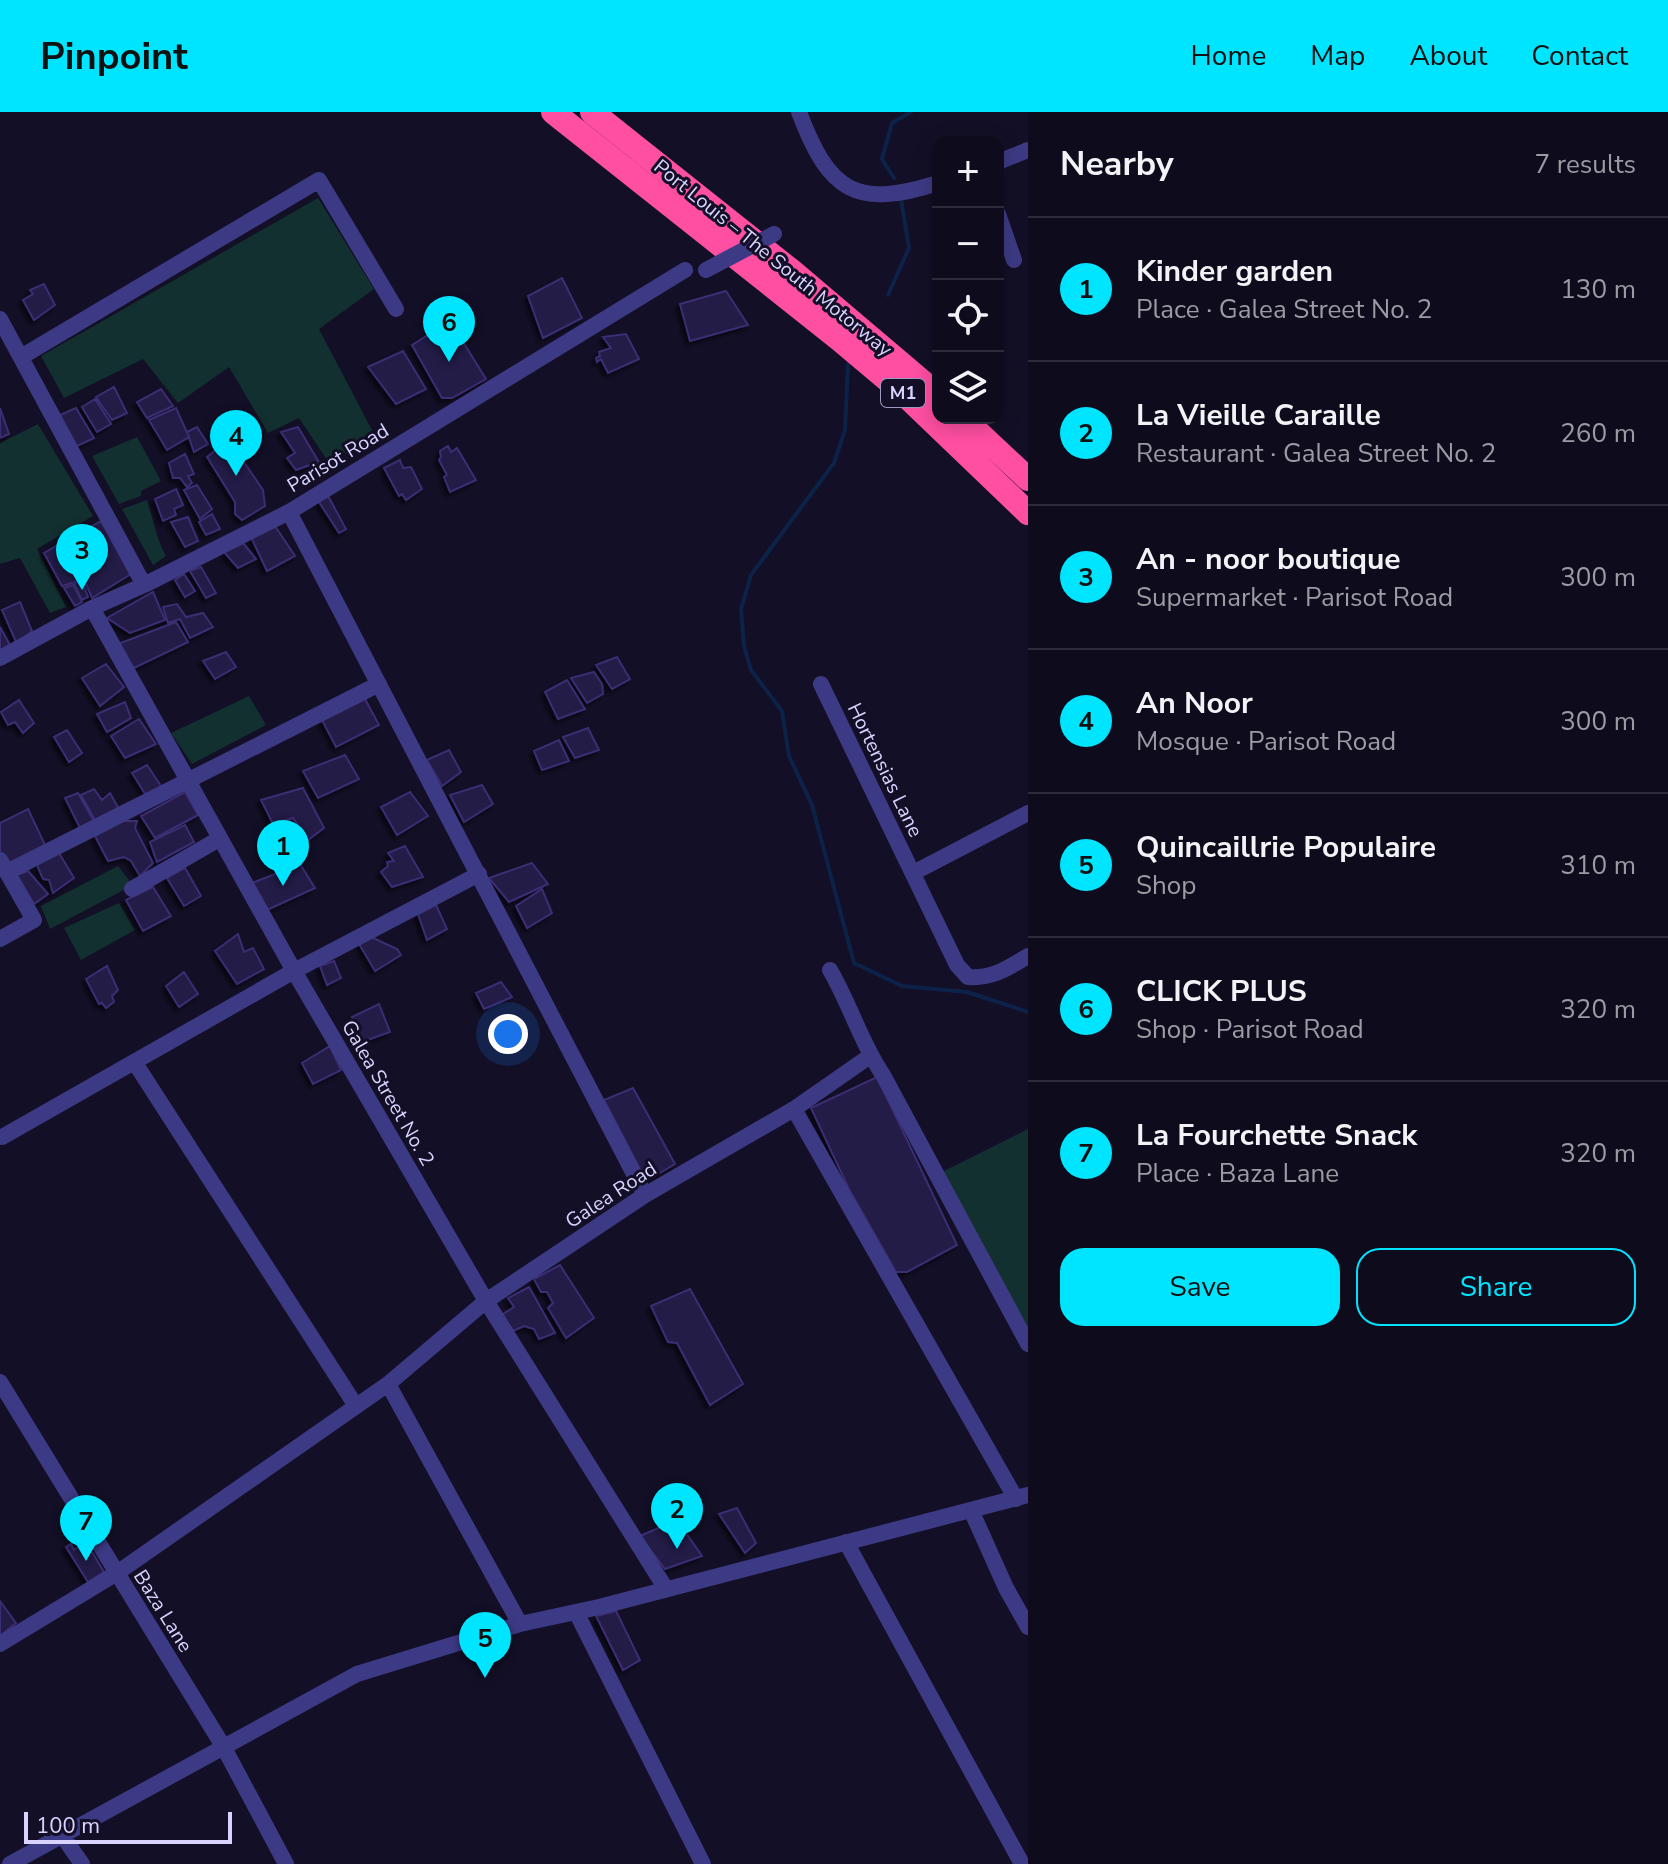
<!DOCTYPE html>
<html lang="en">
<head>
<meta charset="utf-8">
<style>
  :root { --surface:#0e0b1c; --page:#1c1929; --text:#f1f3f6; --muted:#9b9ba3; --line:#2e2b3b; --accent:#00e5ff }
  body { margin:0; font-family:"Nunito Sans",sans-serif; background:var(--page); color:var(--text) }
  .controls { position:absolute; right:24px; top:24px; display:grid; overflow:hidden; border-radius:16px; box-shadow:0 4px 20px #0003 }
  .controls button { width:72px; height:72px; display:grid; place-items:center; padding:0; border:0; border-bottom:2px solid var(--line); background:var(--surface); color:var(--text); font:40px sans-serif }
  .scale { position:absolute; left:24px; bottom:20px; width:208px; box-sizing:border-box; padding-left:8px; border:4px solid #d9d4ff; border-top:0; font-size:22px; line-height:28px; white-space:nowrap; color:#d9d4ff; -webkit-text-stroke:6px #130f26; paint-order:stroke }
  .you { position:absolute; left:508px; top:922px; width:28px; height:28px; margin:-20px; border:6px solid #fff; border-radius:50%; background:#1a73e8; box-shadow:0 0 0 12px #1a73e833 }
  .badge { display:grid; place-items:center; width:52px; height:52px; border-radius:50%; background:var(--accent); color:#111; font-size:26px; font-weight:700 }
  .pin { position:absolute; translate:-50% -66px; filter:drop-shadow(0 2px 4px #0008) }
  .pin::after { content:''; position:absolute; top:42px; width:28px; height:24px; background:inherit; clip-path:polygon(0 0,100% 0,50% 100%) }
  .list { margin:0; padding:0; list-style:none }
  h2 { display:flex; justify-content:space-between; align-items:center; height:104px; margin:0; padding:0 32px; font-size:34px }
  h2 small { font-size:26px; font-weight:400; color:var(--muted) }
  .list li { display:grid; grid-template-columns:52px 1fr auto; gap:24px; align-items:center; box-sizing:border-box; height:144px; padding:0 32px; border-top:2px solid var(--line) }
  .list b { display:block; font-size:30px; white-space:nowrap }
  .list p { margin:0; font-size:26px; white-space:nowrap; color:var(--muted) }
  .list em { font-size:26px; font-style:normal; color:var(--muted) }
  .actions { display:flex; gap:16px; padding:24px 32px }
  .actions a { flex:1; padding:18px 0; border:2px solid var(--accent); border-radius:24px; text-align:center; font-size:28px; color:var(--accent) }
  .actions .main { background:var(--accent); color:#111 }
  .icon { flex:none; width:44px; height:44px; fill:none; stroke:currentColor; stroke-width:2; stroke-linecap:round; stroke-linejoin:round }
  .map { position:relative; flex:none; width:1028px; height:1752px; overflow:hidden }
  header { display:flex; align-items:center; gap:48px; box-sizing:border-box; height:112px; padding:0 40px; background:var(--accent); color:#111 }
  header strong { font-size:38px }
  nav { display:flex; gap:44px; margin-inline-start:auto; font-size:28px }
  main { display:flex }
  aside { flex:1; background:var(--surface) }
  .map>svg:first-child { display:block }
  .green { fill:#12302f }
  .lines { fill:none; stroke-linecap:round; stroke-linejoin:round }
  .stream { stroke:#0c2248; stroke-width:4 }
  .building { fill:#241b47; stroke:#3b2d73; stroke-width:2; filter:url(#shadow) }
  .minor { stroke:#3d3a85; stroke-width:16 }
  .highway { stroke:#ff4fa3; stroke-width:24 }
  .minor-bridge { stroke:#3d3a85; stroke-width:16 }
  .labels { text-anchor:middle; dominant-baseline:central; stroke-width:6; stroke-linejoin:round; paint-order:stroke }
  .shield { fill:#130f26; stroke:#9e99be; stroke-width:2 }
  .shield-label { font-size:18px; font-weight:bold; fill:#d9d4ff }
  .street-label { font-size:20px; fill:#d9d4ff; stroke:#130f26 }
</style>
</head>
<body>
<header>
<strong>Pinpoint</strong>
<nav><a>Home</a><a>Map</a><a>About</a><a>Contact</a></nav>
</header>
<main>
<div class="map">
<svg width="1028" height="1752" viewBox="0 0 1028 1752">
  <defs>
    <filter id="shadow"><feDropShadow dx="-3.5" dy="3.5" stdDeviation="2" flood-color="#0009"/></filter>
  </defs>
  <rect width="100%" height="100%" fill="#130f26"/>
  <path class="green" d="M 318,86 L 374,177 L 319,217 L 374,322 L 329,351 L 299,306 L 268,321 L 229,255 L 178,291 L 143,247 L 64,286 L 41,244 Z
    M 38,312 L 93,404 L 37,437 L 66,495 L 50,501 L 20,446 L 0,452 L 0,331 Z
    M 137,325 L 161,369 L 141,379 L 141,384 L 119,392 L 92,344 Z
    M 147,388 C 154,409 156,426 166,444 L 153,453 L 122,397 Z
    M 249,584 L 266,613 L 192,652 L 171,621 Z
    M 118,754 L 133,773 L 50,817 L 41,794 Z
    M 119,791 L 135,818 L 81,848 L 64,816 Z
    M 1028,1017 L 1028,1228 L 942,1060 Z"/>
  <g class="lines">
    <path class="stream" d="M 894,66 L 882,47 L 892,11 L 911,0
      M 888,183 L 909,136 L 901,87
      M 848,252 L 845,318 L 834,351 L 751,463 L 741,497 L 744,534 L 751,558 L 782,599 L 789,644 L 812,693 L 854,851 L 902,874 L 967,880 L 1028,900"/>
  </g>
  <path class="building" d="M 562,166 L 582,206 L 543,226 L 528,184 Z
    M 44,172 L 55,193 L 34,208 L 23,188 L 33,182 L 30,178 Z
    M 726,179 L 748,213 L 690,229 L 680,192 Z
    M 450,209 L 486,267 L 452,286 L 442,286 L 412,233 Z
    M 626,222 L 639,247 L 608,261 L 601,247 L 597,250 L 596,246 L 600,244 L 599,240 L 611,236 L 603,225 Z
    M 403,239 L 426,277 L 396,292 L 368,255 Z
    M 114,275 L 127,301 L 112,308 L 96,285 Z
    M 161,277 L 173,294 L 147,306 L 137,290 Z
    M 95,287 L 111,312 L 97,320 L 82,295 Z
    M 0,296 L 9,322 L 0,326 Z
    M 76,296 L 94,326 L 75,335 L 58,304 Z
    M 176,296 L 189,325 L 167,338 L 149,308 Z
    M 197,315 L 208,332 L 194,340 L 187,320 Z
    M 298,315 L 323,357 L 316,362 L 310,353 L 296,358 L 287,346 L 295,341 L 281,320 Z
    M 229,328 L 263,378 L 265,394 L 242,408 L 235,402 L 235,390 L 207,345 Z
    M 448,334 L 451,340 L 457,336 L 476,368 L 450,380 L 444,365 L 447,363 L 439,348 L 441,345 L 440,339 Z
    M 185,342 L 194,362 L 188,364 L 192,371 L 187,375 L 180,366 L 173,366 L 169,351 Z
    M 400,348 L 403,356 L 411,355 L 422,377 L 406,388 L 402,382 L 399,384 L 384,356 Z
    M 197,373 L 212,397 L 200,407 L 184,378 Z
    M 176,377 L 183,393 L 174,397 L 176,403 L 163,409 L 155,387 Z
    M 327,382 L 346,417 L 339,421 L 317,387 Z
    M 212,402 L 220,417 L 206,423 L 199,410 Z
    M 188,405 L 198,429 L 185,435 L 171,410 Z
    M 101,409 L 131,462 L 92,486 L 84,467 L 62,474 L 44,441 Z
    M 275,414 L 295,444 L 267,459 L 251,425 Z
    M 243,431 L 256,447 L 238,456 L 224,440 Z
    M 201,455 L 216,481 L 206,486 L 190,459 Z
    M 184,462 L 195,479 L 185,485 L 175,468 Z
    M 82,469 L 88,485 L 82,488 L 74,471 Z
    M 73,473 L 82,490 L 75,494 L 64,476 Z
    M 153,480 L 165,508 L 130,521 L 107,506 Z
    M 20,490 L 32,519 L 17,532 L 2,498 Z
    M 177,492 L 186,505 L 203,501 L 213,515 L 190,526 L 180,507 L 168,511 L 163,495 Z
    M 176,510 L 188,530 L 132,557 L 118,532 Z
    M 0,515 L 11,535 L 0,540 Z
    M 226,540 L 236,555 L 215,567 L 203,549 Z
    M 617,545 L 630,567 L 612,577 L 596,553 Z
    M 106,552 L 124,575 L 100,594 L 82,566 Z
    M 594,560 L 602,572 L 603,582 L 587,591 L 571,566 Z
    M 567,568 L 585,597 L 558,607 L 545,580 Z
    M 365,587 L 379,613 L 336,635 L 322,608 Z
    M 19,588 L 34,611 L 23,621 L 15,610 L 8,613 L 1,600 Z
    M 125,590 L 131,606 L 107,620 L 97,602 Z
    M 139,607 L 156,632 L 125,646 L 111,624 Z
    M 588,616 L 599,638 L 575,646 L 563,625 Z
    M 67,618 L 82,641 L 69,650 L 54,625 Z
    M 559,628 L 569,649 L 542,658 L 534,639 Z
    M 449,638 L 461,660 L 442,674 L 427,648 Z
    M 345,643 L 359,667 L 318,686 L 303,659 Z
    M 147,653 L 163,677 L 147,685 L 132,661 Z
    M 482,673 L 493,692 L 464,710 L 450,683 Z
    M 303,676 L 324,716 L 308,728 L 293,706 L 273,712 L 261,688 Z
    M 94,677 L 102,688 L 110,681 L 120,699 L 97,712 L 81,683 Z
    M 185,680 L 198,703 L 155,726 L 141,704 Z
    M 410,680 L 428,704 L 397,723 L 381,695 Z
    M 78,681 L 96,713 L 81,718 L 65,686 Z
    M 28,697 L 46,735 L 8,756 L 0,742 L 0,711 Z
    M 123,709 L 137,709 L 135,716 L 153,751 L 140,764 L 131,749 L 124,745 L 108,749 L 95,724 Z
    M 185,713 L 194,730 L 157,750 L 150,730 Z
    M 405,734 L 423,765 L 392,775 L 381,760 L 388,754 L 387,750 L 394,749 L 388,741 Z
    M 59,741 L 74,766 L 53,781 L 49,768 L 43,767 L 36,751 Z
    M 532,751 L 548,772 L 509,790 L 489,766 Z
    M 300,752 L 315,776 L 267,798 L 252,771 Z
    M 185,756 L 201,784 L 184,794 L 167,766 Z
    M 28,759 L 48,782 L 34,792 L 17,763 Z
    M 153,775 L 171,804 L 143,819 L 126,788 Z
    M 542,777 L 552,801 L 527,816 L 516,794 Z
    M 436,793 L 447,817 L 427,828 L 418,802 Z
    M 238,822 L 244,840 L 253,836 L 264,857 L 237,872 L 215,839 Z
    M 371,825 L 397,837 L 401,843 L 375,859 L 358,830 Z
    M 334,849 L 341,866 L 327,873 L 320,854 Z
    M 107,854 L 118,878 L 112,884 L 114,890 L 106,896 L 102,891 L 99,892 L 86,867 Z
    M 184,860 L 198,882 L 179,895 L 166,874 Z
    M 501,870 L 512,885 L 484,897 L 476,881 Z
    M 379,892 L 390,920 L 362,930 L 351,915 L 355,912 L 352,905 Z
    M 330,934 L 341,958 L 313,972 L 302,951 Z
    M 877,965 L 957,1133 L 907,1160 L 896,1160 L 849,1077 L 811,996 Z
    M 633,976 L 675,1052 L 646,1069 L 604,988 Z
    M 560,1153 L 594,1206 L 566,1226 L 548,1196 L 553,1191 L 547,1180 L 541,1180 L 534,1167 Z
    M 529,1175 L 555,1221 L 539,1227 L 534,1217 L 524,1214 L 513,1219 L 500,1204 L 514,1195 L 508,1186 Z
    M 690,1177 L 743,1272 L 710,1293 L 677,1231 L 668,1230 L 651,1194 Z
    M 737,1396 L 756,1431 L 745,1441 L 719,1402 Z
    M 677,1408 L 702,1444 L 665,1457 L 640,1424 Z
    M 86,1430 L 104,1460 L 88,1470 L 66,1435 L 71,1432 L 74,1438 Z
    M 0,1489 L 16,1511 L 0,1524 Z
    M 616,1499 L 640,1548 L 623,1558 L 596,1504 Z"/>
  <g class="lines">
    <path class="minor" d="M 799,0 C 829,80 856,97 938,71
      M 998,50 L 1028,38
      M 998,102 L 1014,148
      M 0,207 L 144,473
      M 21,245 L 319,68 L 396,197
      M 289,400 L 645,1083
      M 92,496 L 294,859 L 486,1189 L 666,1477
      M 0,546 L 92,496 L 144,473 L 289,400 L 685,158
      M 821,572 L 957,853 L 968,865 C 992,867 1008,856 1028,844
      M 0,748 L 34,808 L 0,827
      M 7,760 L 379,572
      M 913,761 L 1028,701
      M 132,777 L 219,727
      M 830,858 C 850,892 861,931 883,963 L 1028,1232
      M 135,951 L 356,1294
      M 794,997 L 1016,1387
      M 2,1025 L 294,859 L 479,762
      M 0,1270 L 223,1634 L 286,1752
      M 388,1272 L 520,1512
      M 971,1398 L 1006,1476 L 1028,1515
      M 846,1430 L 1022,1752
      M 576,1500 L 703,1752
      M 0,1532 L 117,1461 L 388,1272 L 486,1189 L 645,1083 L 794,997 L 870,944
      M 62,1723 L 82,1752
      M 10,1752 L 357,1562 L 520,1512 L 599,1495 L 1028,1383"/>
    <path class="highway" d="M 553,0 L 839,227 L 902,280 L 1028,401
      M 592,0 L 793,160 L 938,283
      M 963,306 L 1028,367"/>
    <path class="minor-bridge" d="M 706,158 L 774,122"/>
  </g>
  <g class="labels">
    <rect class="shield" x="881" y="267" width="44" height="28" rx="6"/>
    <g class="shield-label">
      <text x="903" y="281">M1</text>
    </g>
    <g class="street-label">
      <text transform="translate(773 146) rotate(39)">Port Louis – The South Motorway</text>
      <text transform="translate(338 346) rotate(-31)">Parisot Road</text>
      <text transform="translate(885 658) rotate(64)">Hortensias Lane</text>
      <text transform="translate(388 981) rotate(60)">Galea Street No. 2</text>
      <text transform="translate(611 1083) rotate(-33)">Galea Road</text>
      <text transform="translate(163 1499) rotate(58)">Baza Lane</text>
    </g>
  </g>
</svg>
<div class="controls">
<button>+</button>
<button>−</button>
<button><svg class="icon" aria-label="locate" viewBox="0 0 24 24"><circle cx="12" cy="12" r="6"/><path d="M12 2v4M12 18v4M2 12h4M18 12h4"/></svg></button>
<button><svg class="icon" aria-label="layers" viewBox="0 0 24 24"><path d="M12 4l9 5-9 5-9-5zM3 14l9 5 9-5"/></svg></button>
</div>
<div class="scale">100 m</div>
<div class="you"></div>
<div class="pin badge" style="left:283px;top:774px">1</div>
<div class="pin badge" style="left:677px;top:1437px">2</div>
<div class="pin badge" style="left:82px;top:478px">3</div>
<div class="pin badge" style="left:236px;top:364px">4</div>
<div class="pin badge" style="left:485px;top:1566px">5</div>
<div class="pin badge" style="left:449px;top:250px">6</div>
<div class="pin badge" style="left:86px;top:1449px">7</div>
</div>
<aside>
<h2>Nearby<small>7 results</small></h2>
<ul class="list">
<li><span class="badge">1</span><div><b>Kinder garden</b><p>Place · Galea Street No. 2</p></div><em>130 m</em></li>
<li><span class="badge">2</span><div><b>La Vieille Caraille</b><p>Restaurant · Galea Street No. 2</p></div><em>260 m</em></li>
<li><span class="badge">3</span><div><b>An - noor boutique</b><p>Supermarket · Parisot Road</p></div><em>300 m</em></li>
<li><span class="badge">4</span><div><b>An Noor</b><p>Mosque · Parisot Road</p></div><em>300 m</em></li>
<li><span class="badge">5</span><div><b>Quincaillrie Populaire</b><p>Shop</p></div><em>310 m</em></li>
<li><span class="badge">6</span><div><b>CLICK PLUS</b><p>Shop · Parisot Road</p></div><em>320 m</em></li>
<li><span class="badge">7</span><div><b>La Fourchette Snack</b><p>Place · Baza Lane</p></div><em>320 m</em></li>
</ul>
<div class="actions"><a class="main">Save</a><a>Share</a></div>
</aside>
</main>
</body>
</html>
